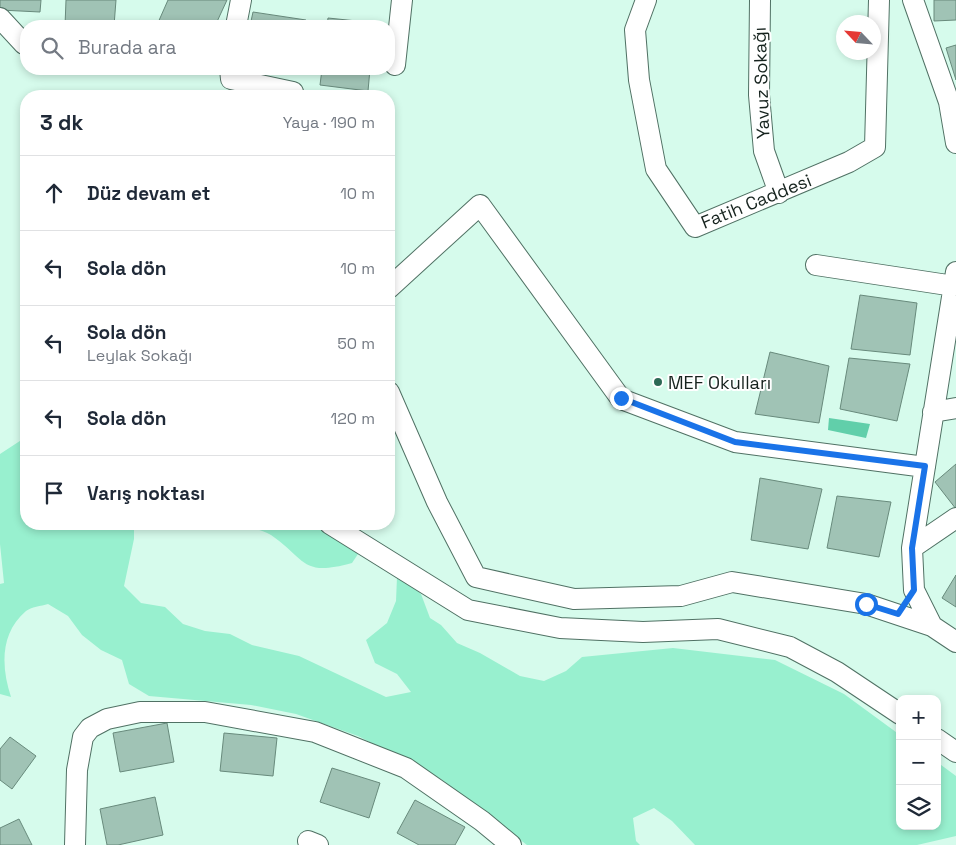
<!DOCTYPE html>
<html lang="tr">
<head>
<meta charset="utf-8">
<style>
  :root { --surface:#fff; --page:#f6f6f7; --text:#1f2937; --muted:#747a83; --line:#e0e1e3 }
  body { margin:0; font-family:"Space Grotesk",sans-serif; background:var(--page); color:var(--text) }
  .controls { position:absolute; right:15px; bottom:15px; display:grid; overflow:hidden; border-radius:10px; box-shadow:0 2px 8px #0003 }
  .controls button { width:45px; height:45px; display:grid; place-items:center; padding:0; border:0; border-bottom:1px solid var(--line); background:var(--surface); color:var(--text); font:25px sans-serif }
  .compass { position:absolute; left:836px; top:15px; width:45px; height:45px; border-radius:50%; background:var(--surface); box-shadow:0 2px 8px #0003; rotate:296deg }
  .stop { position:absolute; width:15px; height:15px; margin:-11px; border:4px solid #1a73e8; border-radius:50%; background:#fff }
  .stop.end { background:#1a73e8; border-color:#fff; box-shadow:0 1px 5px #0008 }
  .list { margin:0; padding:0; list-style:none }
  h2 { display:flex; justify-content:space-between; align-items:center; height:65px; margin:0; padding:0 20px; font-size:21px }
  h2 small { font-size:16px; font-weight:400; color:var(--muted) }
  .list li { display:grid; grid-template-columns:32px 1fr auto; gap:15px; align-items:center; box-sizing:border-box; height:75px; padding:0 20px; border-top:1px solid var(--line) }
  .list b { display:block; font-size:19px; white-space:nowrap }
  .list p { margin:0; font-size:16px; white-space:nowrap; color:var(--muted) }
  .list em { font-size:16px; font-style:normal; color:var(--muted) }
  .icon { flex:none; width:28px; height:28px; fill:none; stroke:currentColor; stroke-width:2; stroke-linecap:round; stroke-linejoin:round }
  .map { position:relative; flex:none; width:956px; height:845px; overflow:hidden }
  .search { position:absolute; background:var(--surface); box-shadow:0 2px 8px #0003; left:20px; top:20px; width:375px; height:55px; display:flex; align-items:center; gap:12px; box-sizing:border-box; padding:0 18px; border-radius:20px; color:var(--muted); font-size:19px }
  .panel { position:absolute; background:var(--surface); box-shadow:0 2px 8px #0003; left:20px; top:90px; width:375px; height:440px; border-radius:20px }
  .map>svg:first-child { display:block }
  .green { fill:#98f0cf }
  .water { fill:#61cfaa }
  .building { fill:#a0c3b5; stroke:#688a7c }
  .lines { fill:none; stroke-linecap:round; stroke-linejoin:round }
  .minor-casing { stroke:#507164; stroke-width:22 }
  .minor { stroke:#fff; stroke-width:20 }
  .route { stroke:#1a73e8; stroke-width:6 }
  .poi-dot { fill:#2d6955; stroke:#fff; stroke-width:2 }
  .labels { text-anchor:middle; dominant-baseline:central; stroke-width:4; stroke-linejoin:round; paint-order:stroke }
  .street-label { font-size:18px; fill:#16231e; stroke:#fff }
  .poi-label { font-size:18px; fill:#16231e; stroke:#fff; text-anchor:start }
</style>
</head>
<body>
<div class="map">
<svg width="956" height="845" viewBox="0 0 956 845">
  <rect width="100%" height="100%" fill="#d6fbec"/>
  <path class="green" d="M 26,437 L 26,524 L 134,524 L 134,539 L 124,586 L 141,603 L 165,607 L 183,624 L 205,631 L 230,634 L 252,645 L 299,656 L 386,697 L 411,692 L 397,674 L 375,663 L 366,640 L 387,623 L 396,601 L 397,577 L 409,582 L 421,594 L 430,618 L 441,625 L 457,643 L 480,653 L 520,676 L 544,681 L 566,671 L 582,657 L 673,648 L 775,660 L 844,694 L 900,735 L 900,826 L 937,826 L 937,762 L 956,776 L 956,836 L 917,845 L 695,845 L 672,821 L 654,808 L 633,818 L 636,841 L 640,845 L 527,845 L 441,779 L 358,736 L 296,714 L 251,705 L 149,696 L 129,684 L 122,660 L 101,650 L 82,635 L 68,616 L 48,604 C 41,606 31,607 26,611 C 0,633 1,667 11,697 L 0,694 L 0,584 L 4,583 L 0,544 L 0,454 Z
    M 242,524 L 326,524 L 362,548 L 352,563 C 301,577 307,560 271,535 C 263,530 251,528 242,524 Z"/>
  <path class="water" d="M 829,418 L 870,424 L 866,438 L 828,430 Z"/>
  <path class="building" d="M 0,0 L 41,0 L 40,12 L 0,10 Z
    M 66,0 L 116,0 L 114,26 L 65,26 Z
    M 168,0 L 227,0 L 215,26 L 159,26 L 157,25 Z
    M 934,0 L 956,0 L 956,20 L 934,21 Z
    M 253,12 L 306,20 L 305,26 L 250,26 Z
    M 328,18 L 376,23 L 375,26 L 327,26 Z
    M 956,45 L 956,80 L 946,48 Z
    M 277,69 L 299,69 L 298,72 Z
    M 322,69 L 370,69 L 368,91 L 320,85 Z
    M 860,295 L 917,303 L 910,355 L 851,349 Z
    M 770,352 L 829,366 L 819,423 L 755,414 Z
    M 849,358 L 910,364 L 897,421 L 840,409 Z
    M 956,464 L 956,509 L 935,482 Z
    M 760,478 L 822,489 L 808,549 L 751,540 Z
    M 837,496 L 891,502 L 879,557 L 827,548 Z
    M 956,575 L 956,607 L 942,598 Z
    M 167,723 L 174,762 L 120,772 L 113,733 Z
    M 224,733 L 277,738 L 273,776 L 220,771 Z
    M 10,737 L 36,756 L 12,789 L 0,780 L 0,749 Z
    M 332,768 L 380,783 L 369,818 L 320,802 Z
    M 155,797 L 163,835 L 118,845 L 107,845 L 100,809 Z
    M 415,800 L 465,827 L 455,845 L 419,845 L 397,833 Z
    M 19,819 L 32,845 L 0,845 L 0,828 Z"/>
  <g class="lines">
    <defs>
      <path id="minor" d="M 646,0 L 635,30 L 639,80 L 656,169 L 695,227 L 849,162 L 875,147 L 879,0
        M 760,0 L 759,95 L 764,151 L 779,193
        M 913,0 L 949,102 L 956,143
        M 0,18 L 24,44
        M 236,26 L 241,0
        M 395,65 L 402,0
        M 230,69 L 231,79 L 293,92
        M 816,265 L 954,286
        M 956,272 L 912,548 L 914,590 L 932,626 L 956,642
        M 389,288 L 480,205 L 621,399 L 735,442 L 925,467
        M 389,392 L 437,502 L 476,577 L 574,599 L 681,596 L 732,582 L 866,604 L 932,626
        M 933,412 L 956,408
        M 330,524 L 468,610 L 560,628 L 643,632 L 718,629 L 790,647 L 837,672 L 900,714
        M 912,548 L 956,518
        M 937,739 L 956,752
        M 308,841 L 318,845
        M 75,845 L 77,770 L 83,737 L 90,728 L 107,719 L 140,712 L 205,712 L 315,732 L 406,768 L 482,821 L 511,845"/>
    </defs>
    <use href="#minor" class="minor-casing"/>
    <use href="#minor" class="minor"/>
  </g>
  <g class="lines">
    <path class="route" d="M 621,398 L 735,442 L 925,466 L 912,548 L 914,590 L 898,614 L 866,604"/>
  </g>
  <circle class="poi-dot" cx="658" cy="382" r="5"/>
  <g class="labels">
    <g class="street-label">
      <text transform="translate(761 83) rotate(-92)">Yavuz Sokağı</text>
      <text transform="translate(756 201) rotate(-22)">Fatih Caddesi</text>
    </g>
    <g class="poi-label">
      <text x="668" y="382">MEF Okulları</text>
    </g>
  </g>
</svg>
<div class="controls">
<button>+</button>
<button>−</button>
<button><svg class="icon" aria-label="layers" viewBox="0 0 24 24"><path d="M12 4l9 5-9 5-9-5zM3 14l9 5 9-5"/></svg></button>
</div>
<svg class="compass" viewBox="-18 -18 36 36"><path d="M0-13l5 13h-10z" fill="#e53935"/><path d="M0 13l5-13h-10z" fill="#747a83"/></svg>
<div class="stop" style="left:866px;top:604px"></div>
<div class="stop end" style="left:621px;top:398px"></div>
<div class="search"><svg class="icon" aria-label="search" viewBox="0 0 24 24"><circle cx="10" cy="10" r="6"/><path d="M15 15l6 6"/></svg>Burada ara</div>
<section class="panel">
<h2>3 dk<small>Yaya · 190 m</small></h2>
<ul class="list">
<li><svg class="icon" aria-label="ahead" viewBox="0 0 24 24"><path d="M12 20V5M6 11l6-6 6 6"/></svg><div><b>Düz devam et</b></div><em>10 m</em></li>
<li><svg class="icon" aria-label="left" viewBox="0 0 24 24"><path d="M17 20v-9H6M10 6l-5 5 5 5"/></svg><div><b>Sola dön</b></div><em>10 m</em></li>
<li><svg class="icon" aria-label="left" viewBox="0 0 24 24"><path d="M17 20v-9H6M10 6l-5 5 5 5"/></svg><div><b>Sola dön</b><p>Leylak Sokağı</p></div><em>50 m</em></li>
<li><svg class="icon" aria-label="left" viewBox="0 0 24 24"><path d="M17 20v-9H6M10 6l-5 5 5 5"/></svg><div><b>Sola dön</b></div><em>120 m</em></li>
<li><svg class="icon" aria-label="arrive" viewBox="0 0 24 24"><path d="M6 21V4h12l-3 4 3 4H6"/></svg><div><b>Varış noktası</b></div></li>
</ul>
</section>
</div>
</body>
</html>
